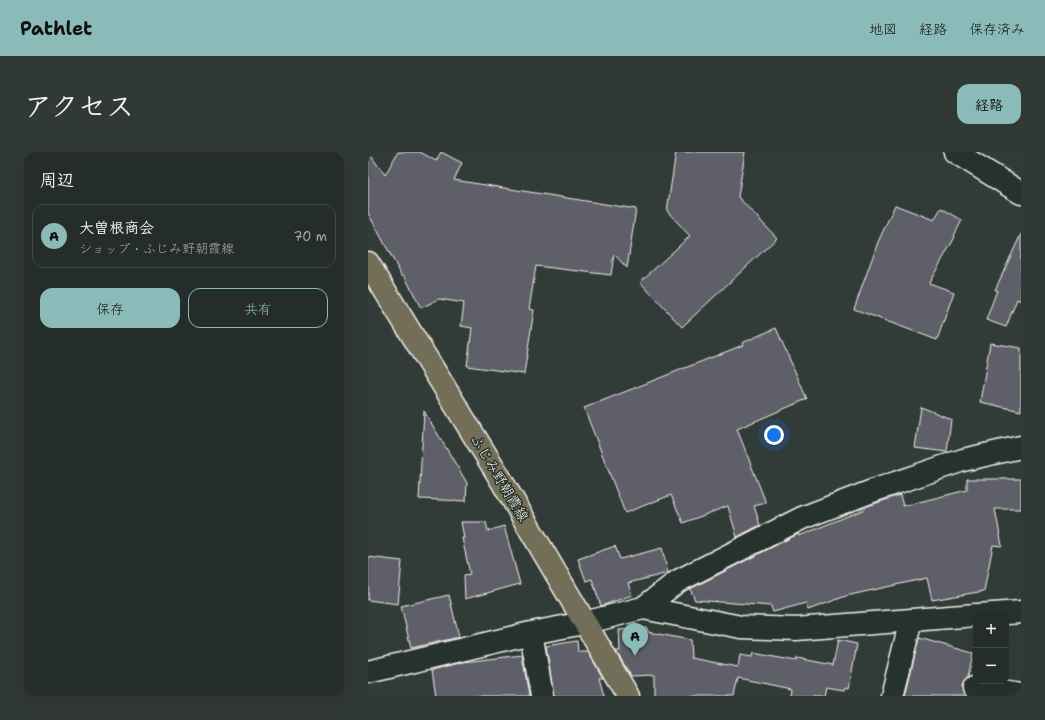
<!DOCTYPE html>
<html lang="ja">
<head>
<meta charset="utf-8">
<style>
  :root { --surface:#252d2b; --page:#313937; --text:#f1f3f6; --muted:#a3a8a9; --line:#424947; --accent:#8bbbb9 }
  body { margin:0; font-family:"Shantell Sans","Klee One",sans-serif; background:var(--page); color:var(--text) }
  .controls { position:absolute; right:12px; bottom:12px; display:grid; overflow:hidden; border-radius:8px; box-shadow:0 4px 16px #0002 }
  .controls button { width:36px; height:36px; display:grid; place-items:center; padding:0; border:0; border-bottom:1px solid var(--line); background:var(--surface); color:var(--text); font:20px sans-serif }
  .you { position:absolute; left:406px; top:283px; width:14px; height:14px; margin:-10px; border:3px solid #fff; border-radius:50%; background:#1a73e8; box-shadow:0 0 0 6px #1a73e833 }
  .badge { display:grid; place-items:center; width:26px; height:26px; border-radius:50%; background:var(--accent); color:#111; font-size:13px; font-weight:700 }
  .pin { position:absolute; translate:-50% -33px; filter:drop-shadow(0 1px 2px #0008) }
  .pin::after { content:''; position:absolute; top:21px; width:14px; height:12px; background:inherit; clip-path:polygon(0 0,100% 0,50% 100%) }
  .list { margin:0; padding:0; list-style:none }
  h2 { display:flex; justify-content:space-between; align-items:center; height:52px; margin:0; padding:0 16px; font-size:17px }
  h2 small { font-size:13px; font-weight:400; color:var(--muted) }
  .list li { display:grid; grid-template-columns:26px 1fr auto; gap:12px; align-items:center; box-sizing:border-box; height:64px; margin:0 8px 8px; padding:0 8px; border:1px solid var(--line); border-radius:12px }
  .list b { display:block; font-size:15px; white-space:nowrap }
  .list p { margin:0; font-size:13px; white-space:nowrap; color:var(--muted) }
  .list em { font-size:13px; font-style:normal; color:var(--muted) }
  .actions { display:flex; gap:8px; padding:12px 16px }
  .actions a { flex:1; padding:9px 0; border:1px solid var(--accent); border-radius:12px; text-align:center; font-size:14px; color:var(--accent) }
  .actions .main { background:var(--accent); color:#111 }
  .map { position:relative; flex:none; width:653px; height:544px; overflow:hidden; border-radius:12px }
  header { display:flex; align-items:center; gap:24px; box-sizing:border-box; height:56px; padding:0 20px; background:var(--accent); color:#111 }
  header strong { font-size:19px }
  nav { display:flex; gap:22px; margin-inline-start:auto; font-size:14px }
  .intro { display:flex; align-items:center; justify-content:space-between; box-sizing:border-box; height:96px; padding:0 24px }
  h1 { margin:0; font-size:28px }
  .button { padding:10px 18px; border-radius:12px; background:var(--accent); color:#111; font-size:14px; font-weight:700 }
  main { display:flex; gap:24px; padding:0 24px }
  aside { flex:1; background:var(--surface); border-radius:12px; box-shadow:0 4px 16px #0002 }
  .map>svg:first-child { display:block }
  .building { fill:#5e5f6b; stroke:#f4f1e8 }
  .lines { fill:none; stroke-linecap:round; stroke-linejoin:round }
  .minor-casing { stroke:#f4f1e8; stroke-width:25 }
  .major-casing { stroke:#f4f1e8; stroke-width:25 }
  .minor { stroke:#26332d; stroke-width:22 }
  .major { stroke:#726e59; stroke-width:22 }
  .labels { text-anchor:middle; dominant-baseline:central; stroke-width:3; stroke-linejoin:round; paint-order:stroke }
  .street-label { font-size:14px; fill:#f4f1e8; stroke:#26332d }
</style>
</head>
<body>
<header>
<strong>Pathlet</strong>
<nav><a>地図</a><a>経路</a><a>保存済み</a></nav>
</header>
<div class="intro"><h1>アクセス</h1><a class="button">経路</a></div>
<main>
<aside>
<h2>周辺<small></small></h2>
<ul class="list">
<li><span class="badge">A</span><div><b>大曽根商会</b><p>ショップ · ふじみ野朝霞線</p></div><em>70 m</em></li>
</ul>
<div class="actions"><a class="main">保存</a><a>共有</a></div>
</aside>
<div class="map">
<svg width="653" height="544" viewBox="0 0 653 544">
  <rect width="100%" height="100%" fill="#313c39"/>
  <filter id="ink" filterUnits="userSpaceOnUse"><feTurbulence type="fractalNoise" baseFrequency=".025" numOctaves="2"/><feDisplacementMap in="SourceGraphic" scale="8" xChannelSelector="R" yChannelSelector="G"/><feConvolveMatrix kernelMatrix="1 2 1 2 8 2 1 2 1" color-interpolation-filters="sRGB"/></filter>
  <g filter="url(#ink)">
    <path class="building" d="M 0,0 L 17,23 L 30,0 L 52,0 L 68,9 L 73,0 L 94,11 L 86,28 L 268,57 L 259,116 L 246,102 L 243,123 L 168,114 L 161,157 L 166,158 L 156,222 L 99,214 L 104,176 L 93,174 L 96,151 L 71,147 L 53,156 L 36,123 L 34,124 L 0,61 Z
      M 308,0 L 377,0 L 370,45 L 409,86 L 314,175 L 272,130 L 322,84 L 299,59 Z
      M 527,53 L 566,68 L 573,56 L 594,68 L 586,84 L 587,85 L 561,131 L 586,140 L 569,188 L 486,157 L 510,90 Z
      M 653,82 L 653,149 L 649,147 L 638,175 L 618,168 L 629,138 L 627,138 Z
      M 408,176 L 439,247 L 369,277 L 398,351 L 386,354 L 392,373 L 369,385 L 360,354 L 315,371 L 303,343 L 257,361 L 216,256 L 375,193 L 374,191 Z
      M 622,191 L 653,196 L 653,259 L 612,250 Z
      M 553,255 L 583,267 L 579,300 L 547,296 Z
      M 56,259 L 99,331 L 98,349 L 51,347 Z
      M 599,327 L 653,327 L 653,357 L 627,357 L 634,394 L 625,393 L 616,439 L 564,448 L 559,426 L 478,444 L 440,458 L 438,451 L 405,460 L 403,454 L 327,448 L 322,437 L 430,382 L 431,384 L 497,357 L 497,355 L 532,343 L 535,354 L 599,338 Z
      M 93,370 L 118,370 L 120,379 L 136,374 L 152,432 L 97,447 L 96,423 L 102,422 L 94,386 L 96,386 Z
      M 247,394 L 252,407 L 294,396 L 300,421 L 260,431 L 264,443 L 233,454 L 224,427 L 218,429 L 210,407 Z
      M 0,405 L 34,409 L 30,452 L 0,448 Z
      M 81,443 L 91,485 L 43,496 L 33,454 Z
      M 279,476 L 280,480 L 322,488 L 323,506 L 370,515 L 372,503 L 384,505 L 385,501 L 428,509 L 429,506 L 465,513 L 470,488 L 489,492 L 481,536 L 477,535 L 476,538 L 458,535 L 456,544 L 422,544 L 423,537 L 370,526 L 366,544 L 286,544 L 286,523 L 263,524 L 248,499 L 252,499 L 251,478 Z
      M 551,486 L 605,501 L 600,525 L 594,534 L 596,544 L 537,544 Z
      M 209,489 L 210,500 L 220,500 L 235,526 L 231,526 L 236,544 L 186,544 L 178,494 Z
      M 154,503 L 161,544 L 68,544 L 64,518 L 96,510 Z"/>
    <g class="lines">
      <defs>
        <path id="minor" d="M 587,0 L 653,41
          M 275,456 L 373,475 L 428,477 L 608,463
          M 610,463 L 653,460
          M 163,481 L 174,544
          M 0,520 L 163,481 L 216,471 L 275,456 L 310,429 L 434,366 L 507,338 L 595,308 L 653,295
          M 606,536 L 653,543
          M 524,544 L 543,468"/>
        <path id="major" d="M 0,111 L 129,321 L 260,544"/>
      </defs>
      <use href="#minor" class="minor-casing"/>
      <use href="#major" class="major-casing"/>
      <use href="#minor" class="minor"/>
      <use href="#major" class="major"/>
    </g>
  </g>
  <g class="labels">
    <g class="street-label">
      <text transform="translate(132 326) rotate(59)">ふじみ野朝霞線</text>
    </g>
  </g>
</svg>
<div class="controls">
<button>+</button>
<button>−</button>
</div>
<div class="you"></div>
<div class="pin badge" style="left:267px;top:504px">A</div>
</div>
</main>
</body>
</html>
